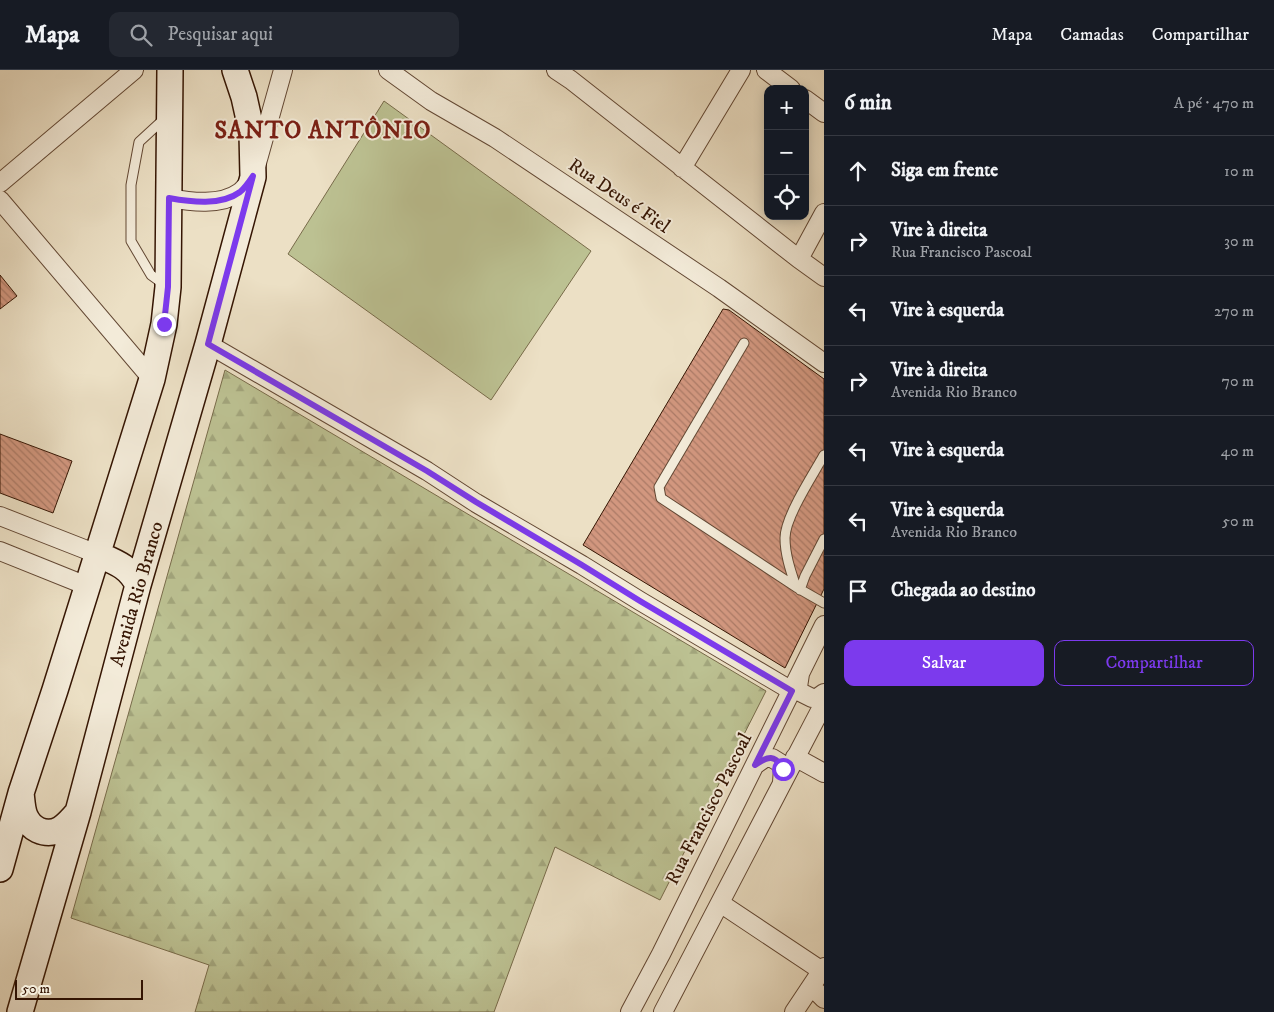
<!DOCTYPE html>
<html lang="pt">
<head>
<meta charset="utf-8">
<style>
  :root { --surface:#171b24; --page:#242831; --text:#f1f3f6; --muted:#9ea1a6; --line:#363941; --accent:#7c3aed }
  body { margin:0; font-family:"IM FELL DW Pica",serif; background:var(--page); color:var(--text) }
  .controls { position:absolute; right:15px; top:15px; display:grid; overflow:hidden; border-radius:10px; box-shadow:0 2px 12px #0003 }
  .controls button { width:45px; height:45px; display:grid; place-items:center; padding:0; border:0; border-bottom:1px solid var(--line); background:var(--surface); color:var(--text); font:25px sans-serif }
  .scale { position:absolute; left:15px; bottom:12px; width:128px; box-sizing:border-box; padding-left:5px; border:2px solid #351503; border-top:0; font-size:14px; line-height:18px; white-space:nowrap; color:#351503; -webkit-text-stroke:4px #f3ebd9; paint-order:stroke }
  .stop { position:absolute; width:15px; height:15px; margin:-11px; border:4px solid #7c3aed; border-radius:50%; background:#fff }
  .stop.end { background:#7c3aed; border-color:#fff; box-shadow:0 1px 5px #0008 }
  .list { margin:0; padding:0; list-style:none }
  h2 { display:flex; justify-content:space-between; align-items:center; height:65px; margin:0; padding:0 20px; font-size:21px }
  h2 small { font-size:16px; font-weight:400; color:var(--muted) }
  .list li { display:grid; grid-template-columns:32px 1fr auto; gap:15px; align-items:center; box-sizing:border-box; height:70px; padding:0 20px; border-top:1px solid var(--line) }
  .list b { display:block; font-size:19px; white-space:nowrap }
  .list p { margin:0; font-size:16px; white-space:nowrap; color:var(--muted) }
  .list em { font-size:16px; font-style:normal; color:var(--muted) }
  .actions { display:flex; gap:10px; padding:15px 20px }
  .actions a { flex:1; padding:11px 0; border:1px solid var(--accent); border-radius:10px; text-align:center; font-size:18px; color:var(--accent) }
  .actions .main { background:var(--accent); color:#fff }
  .icon { flex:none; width:28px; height:28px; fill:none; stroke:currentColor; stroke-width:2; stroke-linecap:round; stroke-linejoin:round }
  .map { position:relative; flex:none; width:824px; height:942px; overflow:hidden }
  header { display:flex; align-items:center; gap:30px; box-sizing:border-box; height:70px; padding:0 25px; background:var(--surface); border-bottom:1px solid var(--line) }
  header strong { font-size:24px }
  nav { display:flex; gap:28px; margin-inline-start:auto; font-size:18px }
  .search { width:350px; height:45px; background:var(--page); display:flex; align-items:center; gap:12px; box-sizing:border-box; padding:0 18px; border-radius:10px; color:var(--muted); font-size:19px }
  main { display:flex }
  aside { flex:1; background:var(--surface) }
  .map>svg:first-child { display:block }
  .grass { fill:#bcc192; stroke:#786b4a }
  .forest { fill:url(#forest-firs); stroke:#786b4a }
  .building { fill:url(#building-back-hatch); stroke:#351503 }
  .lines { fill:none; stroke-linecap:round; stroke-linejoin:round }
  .lane-casing { stroke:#634834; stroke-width:11 }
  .street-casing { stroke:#634834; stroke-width:20 }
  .secondary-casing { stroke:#351503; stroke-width:28 }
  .lane { stroke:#f3ebd9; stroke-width:9 }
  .street { stroke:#f3ebd9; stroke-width:18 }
  .secondary { stroke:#f3ebd9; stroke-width:25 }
  .route { stroke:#7c3aed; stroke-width:6 }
  .labels { text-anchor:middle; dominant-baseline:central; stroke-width:4; stroke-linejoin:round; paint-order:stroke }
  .street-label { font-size:19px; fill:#351503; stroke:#f3ebd9 }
  .district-label { font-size:24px; font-weight:bold; letter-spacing:1px; fill:#7a1f14; stroke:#f3ebd9 }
</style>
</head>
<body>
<header>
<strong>Mapa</strong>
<div class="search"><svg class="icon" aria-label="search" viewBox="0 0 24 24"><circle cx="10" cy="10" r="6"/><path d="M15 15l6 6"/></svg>Pesquisar aqui</div>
<nav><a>Mapa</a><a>Camadas</a><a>Compartilhar</a></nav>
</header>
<main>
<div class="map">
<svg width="824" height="942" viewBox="0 0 824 942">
  <defs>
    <pattern id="forest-firs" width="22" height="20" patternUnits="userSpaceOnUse" patternTransform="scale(1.25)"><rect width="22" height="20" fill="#bcc192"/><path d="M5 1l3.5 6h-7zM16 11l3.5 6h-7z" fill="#a2a57c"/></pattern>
    <pattern id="building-back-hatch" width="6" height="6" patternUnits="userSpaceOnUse" patternTransform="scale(1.25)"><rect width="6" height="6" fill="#d2977f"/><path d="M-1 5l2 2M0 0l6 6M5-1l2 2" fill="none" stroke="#ab7a66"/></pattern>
  </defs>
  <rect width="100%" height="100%" fill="#ece0c5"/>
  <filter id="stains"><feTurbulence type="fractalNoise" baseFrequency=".004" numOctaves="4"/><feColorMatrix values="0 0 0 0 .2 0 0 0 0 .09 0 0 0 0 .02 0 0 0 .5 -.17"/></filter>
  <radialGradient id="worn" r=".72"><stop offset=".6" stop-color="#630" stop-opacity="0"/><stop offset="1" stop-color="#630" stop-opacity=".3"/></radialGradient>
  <path class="grass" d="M 384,31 L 591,181 L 491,330 L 288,184 Z"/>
  <path class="forest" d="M 225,300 L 766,621 L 660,830 L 555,777 L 494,942 L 195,942 L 209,895 L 71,848 Z"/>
  <path class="building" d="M 0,205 L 17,226 L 0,239 Z
    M 723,239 L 729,240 L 824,309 L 824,519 L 785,598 L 583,475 Z
    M 0,364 L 72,391 L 53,443 L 0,423 Z"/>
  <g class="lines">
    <defs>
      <path id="lane" d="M 164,49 L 139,72 L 131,115 L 131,171 L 151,205 L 165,215
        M 744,273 L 659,417 L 661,428 L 796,517 L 824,533
        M 796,517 C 791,502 785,485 785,468 C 785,447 813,405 824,385
        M 800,520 L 805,506 L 824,469"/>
      <path id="street" d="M 388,0 L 431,31 L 495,68 L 719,218 L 824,293
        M 556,0 L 571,10 L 799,189 L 824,207
        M 766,0 L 791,19
        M 805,29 L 824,43
        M 682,98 L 741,0
        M 0,113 L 134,0
        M 169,128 C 191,132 221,136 240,122 C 245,118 249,112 253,107 L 283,0
        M 0,130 L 152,309
        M 799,189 L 824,143
        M 208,274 L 427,401 L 476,433 L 582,495 L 640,531 L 792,621
        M 0,446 L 97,484
        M 0,481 L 87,516
        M 800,604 L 798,617 L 800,622 L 812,628 L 817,628 L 824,623
        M 795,687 L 824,703
        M 755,695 L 765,688 L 772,688 L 780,693 L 783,699 L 782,712
        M 720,833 L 822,901
        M 812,917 L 824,929
        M 630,942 L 661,884 L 824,555
        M 663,942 L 824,633
        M 794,942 L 824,897"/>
      <path id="secondary" d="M 97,484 C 115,492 129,496 138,515
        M 21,723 C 22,730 22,739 25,746 C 28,753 32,757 38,760 C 56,768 67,755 78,742
        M 0,799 L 21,723 L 55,620 L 152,309 L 164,254 L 168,217 L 170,0
        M 20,942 L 78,742 L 138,515 L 208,274 L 253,107 L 252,63 L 244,27 L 235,0"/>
    </defs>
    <use href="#lane" class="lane-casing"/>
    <use href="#street" class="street-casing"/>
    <use href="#secondary" class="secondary-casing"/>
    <use href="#lane" class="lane"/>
    <use href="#street" class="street"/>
    <use href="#secondary" class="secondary"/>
  </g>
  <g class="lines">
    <path class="route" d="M 164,254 L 168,217 L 169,128 C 191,132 221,136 240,122 C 245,118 249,112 253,106 L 208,274 L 427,401 L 476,432 L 582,495 L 640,531 L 792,621 L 755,695 C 768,686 775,684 783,699"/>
  </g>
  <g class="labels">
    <g class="street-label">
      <text transform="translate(619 126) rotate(34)">Rua Deus é Fiel</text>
      <text transform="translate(137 524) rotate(-74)">Avenida Rio Branco</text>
      <text transform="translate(709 739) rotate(-63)">Rua Francisco Pascoal</text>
    </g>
    <g class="district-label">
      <text x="323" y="61">SANTO ANTÔNIO</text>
    </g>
  </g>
  <rect width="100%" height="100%" filter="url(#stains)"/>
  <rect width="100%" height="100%" fill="url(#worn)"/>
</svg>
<div class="controls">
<button>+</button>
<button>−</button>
<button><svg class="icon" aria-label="locate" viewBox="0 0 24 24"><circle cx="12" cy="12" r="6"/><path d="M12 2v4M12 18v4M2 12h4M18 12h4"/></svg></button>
</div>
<div class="scale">50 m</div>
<div class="stop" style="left:783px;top:699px"></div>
<div class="stop end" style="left:164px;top:254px"></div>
</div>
<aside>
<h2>6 min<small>A pé · 470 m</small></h2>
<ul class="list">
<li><svg class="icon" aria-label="ahead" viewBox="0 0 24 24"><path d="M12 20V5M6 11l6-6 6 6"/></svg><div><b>Siga em frente</b></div><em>10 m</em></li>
<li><svg class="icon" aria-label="right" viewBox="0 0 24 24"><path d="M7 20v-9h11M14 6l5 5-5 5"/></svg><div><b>Vire à direita</b><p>Rua Francisco Pascoal</p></div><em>30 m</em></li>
<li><svg class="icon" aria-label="left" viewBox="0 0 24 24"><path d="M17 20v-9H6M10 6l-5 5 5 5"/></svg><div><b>Vire à esquerda</b></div><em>270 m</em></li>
<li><svg class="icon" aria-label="right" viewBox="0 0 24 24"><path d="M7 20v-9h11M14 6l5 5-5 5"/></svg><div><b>Vire à direita</b><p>Avenida Rio Branco</p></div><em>70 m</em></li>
<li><svg class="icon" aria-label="left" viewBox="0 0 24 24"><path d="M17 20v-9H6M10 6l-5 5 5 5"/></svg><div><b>Vire à esquerda</b></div><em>40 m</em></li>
<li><svg class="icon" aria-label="left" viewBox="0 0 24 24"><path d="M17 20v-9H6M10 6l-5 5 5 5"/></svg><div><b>Vire à esquerda</b><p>Avenida Rio Branco</p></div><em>50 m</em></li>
<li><svg class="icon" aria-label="arrive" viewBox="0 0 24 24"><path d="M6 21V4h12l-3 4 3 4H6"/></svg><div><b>Chegada ao destino</b></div></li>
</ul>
<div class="actions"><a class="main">Salvar</a><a>Compartilhar</a></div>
</aside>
</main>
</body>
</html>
